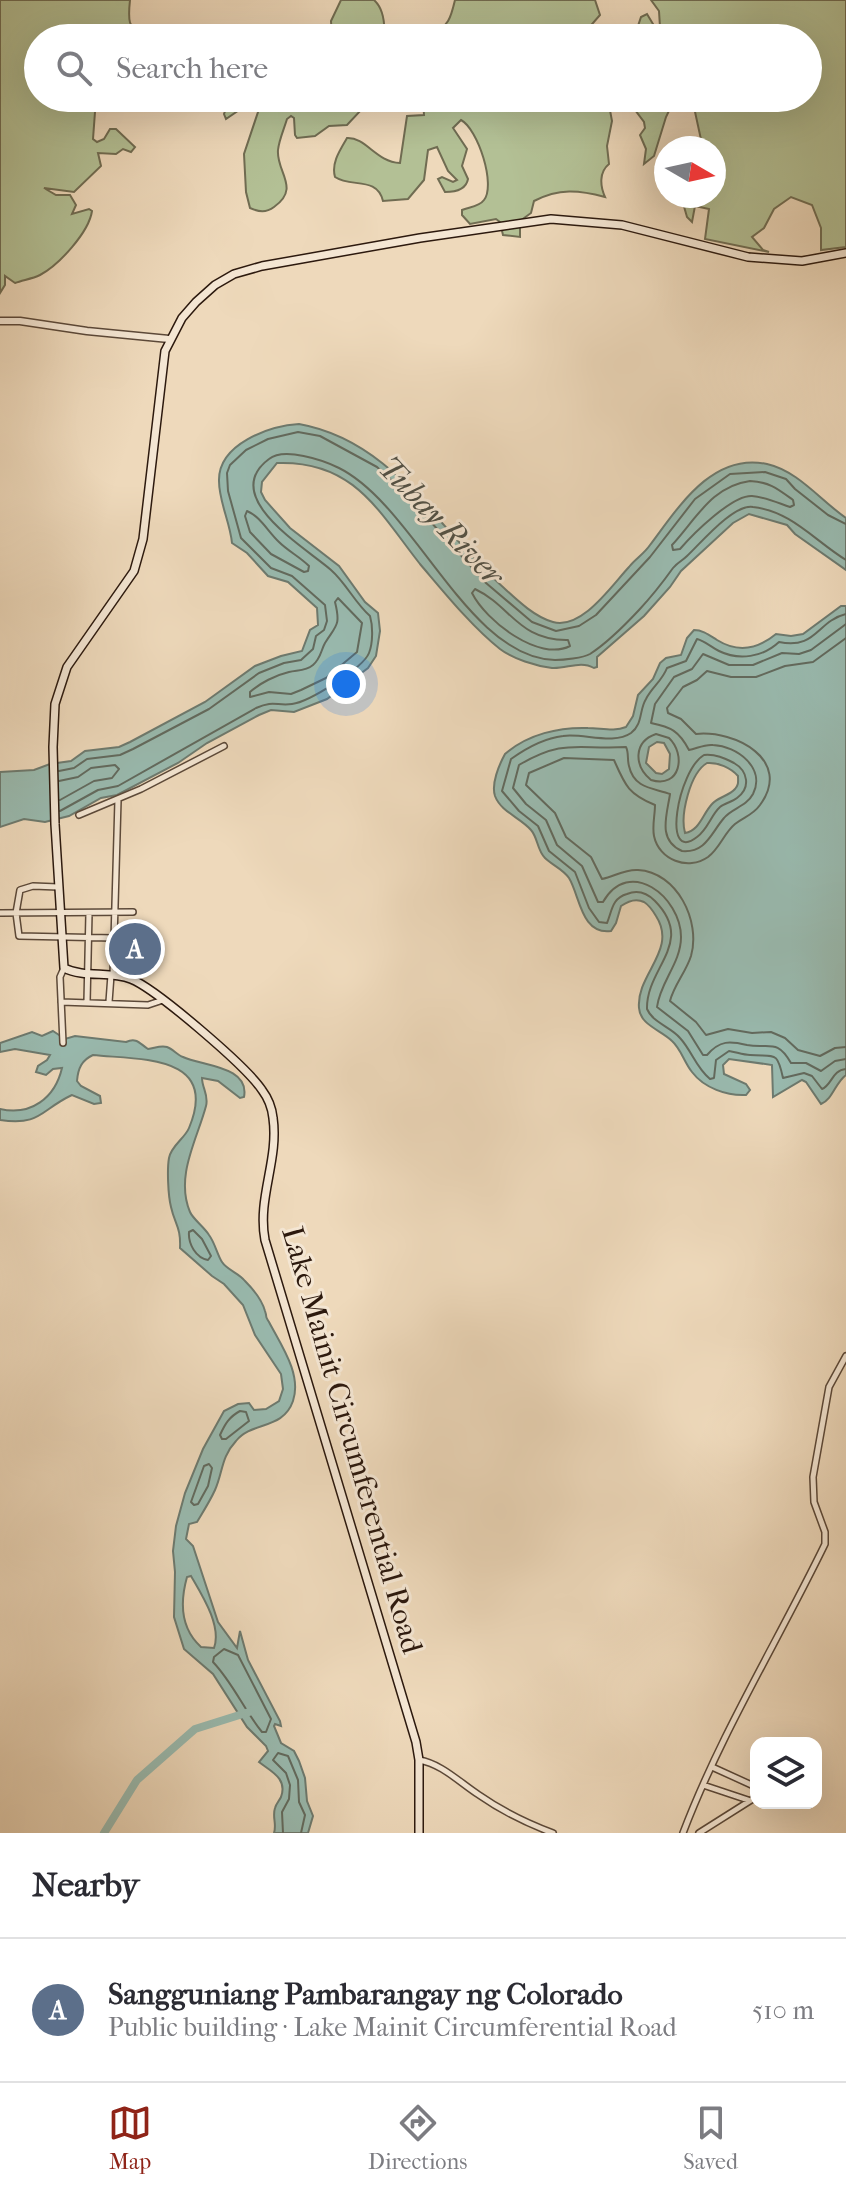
<!DOCTYPE html>
<html lang="en">
<head>
<meta charset="utf-8">
<style>
  :root { --surface:#fff; --page:#f2f2f3; --text:#2b2b33; --muted:#7c7c81; --line:#e1e1e2; --accent:#8f2418 }
  body { margin:0; font-family:"IM FELL French Canon",serif; background:var(--page); color:var(--text) }
  .controls { position:absolute; right:24px; bottom:24px; display:grid; overflow:hidden; border-radius:16px; box-shadow:0 8px 32px #0002 }
  .controls button { width:72px; height:72px; display:grid; place-items:center; padding:0; border:0; border-bottom:2px solid var(--line); background:var(--surface); color:var(--text); font:40px sans-serif }
  .compass { position:absolute; left:654px; top:136px; width:72px; height:72px; border-radius:50%; background:var(--surface); box-shadow:0 8px 32px #0002; rotate:99deg }
  .you { position:absolute; left:346px; top:684px; width:28px; height:28px; margin:-20px; border:6px solid #fff; border-radius:50%; background:#1a73e8; box-shadow:0 0 0 12px #1a73e833 }
  .badge { display:grid; place-items:center; width:52px; height:52px; border-radius:50%; background:var(--accent); color:#fff; font-size:26px; font-weight:700 }
  .pin { position:absolute; translate:-50% -50%; border:4px solid #fff; box-shadow:0 2px 8px #0006 }
  .list { margin:0; padding:0; list-style:none }
  h2 { display:flex; justify-content:space-between; align-items:center; height:104px; margin:0; padding:0 32px; font-size:34px }
  h2 small { font-size:26px; font-weight:400; color:var(--muted) }
  .list li { display:grid; grid-template-columns:52px 1fr auto; gap:24px; align-items:center; box-sizing:border-box; height:144px; padding:0 32px; border-top:2px solid var(--line) }
  .list b { display:block; font-size:30px; white-space:nowrap }
  .list p { margin:0; font-size:26px; white-space:nowrap; color:var(--muted) }
  .list em { font-size:26px; font-style:normal; color:var(--muted) }
  .icon { flex:none; width:44px; height:44px; fill:none; stroke:currentColor; stroke-width:2; stroke-linecap:round; stroke-linejoin:round }
  .map { position:relative; flex:none; width:846px; height:1833px; overflow:hidden }
  .search { position:absolute; background:var(--surface); box-shadow:0 8px 32px #0002; left:24px; right:24px; top:24px; height:88px; display:flex; align-items:center; gap:20px; box-sizing:border-box; padding:0 28px; border-radius:44px; color:var(--muted); font-size:30px }
  .sheet { height:248px; background:var(--surface) }
  nav { display:flex; justify-content:space-around; align-items:center; box-sizing:border-box; height:112px; border-top:2px solid var(--line); background:var(--surface); font-size:22px; color:var(--muted) }
  nav a { display:grid; justify-items:center; gap:4px }
  nav .on { color:var(--accent) }
  .map>svg:first-child { display:block }
  .green { fill:#b3c095; stroke:#706c52; stroke-width:2 }
  .water { fill:#99baaf; stroke:#6d7a6f; stroke-width:2; fill-rule:evenodd }
  .lines { fill:none; stroke-linecap:round; stroke-linejoin:round }
  .shore { stroke:#626a5e; stroke-width:2 }
  .river { stroke:#99baaf; stroke-width:8 }
  .minor-casing { stroke:#5c4939; stroke-width:8 }
  .tertiary-casing { stroke:#5c4939; stroke-width:9 }
  .secondary-casing { stroke:#2c190e; stroke-width:10 }
  .minor { stroke:#f4e6d3; stroke-width:5 }
  .tertiary { stroke:#f4e6d3; stroke-width:6 }
  .secondary { stroke:#f4e6d3; stroke-width:7 }
  .labels { text-anchor:middle; dominant-baseline:central; stroke-width:6; stroke-linejoin:round; paint-order:stroke }
  .street-label { font-size:30px; fill:#2c190e; stroke:#f4e6d3 }
  .water-label { font-size:32px; font-style:italic; fill:#525146; stroke:#f4e6d3 }
</style>
</head>
<body>
<div class="map">
<svg width="846" height="1833" viewBox="0 0 846 1833">
  <rect width="100%" height="100%" fill="#eed9bb"/>
  <filter id="stains"><feTurbulence type="fractalNoise" baseFrequency=".0025" numOctaves="4"/><feColorMatrix values="0 0 0 0 .2 0 0 0 0 .09 0 0 0 0 .02 0 0 0 .5 -.17"/></filter>
  <radialGradient id="worn" r=".72"><stop offset=".6" stop-color="#630" stop-opacity="0"/><stop offset="1" stop-color="#630" stop-opacity=".3"/></radialGradient>
  <path class="green" d="M 0,0 L 130,0 C 128,19 127,28 145,38 L 38,38 L 38,98 L 103,98 L 95,112 L 93,139 L 97,142 L 104,139 L 110,129 L 116,129 L 135,147 L 131,152 L 123,149 L 116,154 L 98,153 L 101,166 L 74,192 L 44,188 L 56,195 L 70,195 L 76,205 L 72,214 L 89,209 L 92,211 C 89,232 59,265 40,275 C 32,279 23,280 15,283 L 5,276 L 5,285 L 0,293 Z
    M 341,0 L 374,0 C 384,9 385,25 384,38 L 332,38 L 331,21 Z
    M 455,0 L 595,0 L 600,15 L 580,38 L 430,38 L 431,34 C 449,27 451,17 455,0 Z
    M 651,0 L 846,0 L 846,247 L 821,250 L 821,228 L 812,205 L 791,197 L 774,209 L 764,228 L 752,237 L 763,250 L 769,252 L 705,239 L 709,209 L 695,206 L 692,222 L 687,217 L 681,196 L 714,196 L 714,148 L 700,148 L 702,144 L 692,98 L 808,98 L 808,38 L 634,38 L 641,17 L 647,14 L 656,29 L 660,27 L 659,11 Z
    M 230,98 L 280,98 L 312,102 L 317,98 L 369,98 L 363,108 L 347,125 L 329,126 L 315,136 L 297,138 L 295,135 L 294,118 L 291,116 L 287,119 C 284,129 279,140 278,150 C 276,172 301,188 274,207 C 266,213 259,212 250,208 L 246,192 L 244,154 L 258,112 L 248,104 L 226,119 L 224,114 Z
    M 423,98 L 614,98 L 609,105 L 612,121 L 607,146 L 609,164 C 599,172 600,186 605,197 C 579,190 559,188 534,201 L 531,213 L 520,221 L 520,237 L 503,235 L 500,222 L 496,219 L 470,224 L 462,215 L 462,210 C 469,207 479,207 484,200 C 496,185 478,129 461,120 L 453,128 L 467,149 L 462,166 L 468,179 C 466,190 455,192 445,192 L 438,179 L 442,177 L 453,182 L 457,180 L 448,171 L 437,147 L 428,150 L 424,180 L 408,199 L 383,201 C 377,176 351,188 335,177 C 331,163 340,150 347,138 C 366,137 376,162 400,163 L 407,116 L 424,115 Z
    M 626,98 L 675,98 L 666,117 L 654,156 L 644,164 L 646,149 L 640,135 L 645,128 L 644,122 Z"/>
  <path class="water" d="M 299,424 C 394,441 437,529 504,588 C 518,601 535,617 553,622 C 582,630 612,585 629,567 C 635,559 644,554 650,545 C 678,508 712,452 767,464 C 798,471 820,500 846,518 L 846,570 L 795,534 L 787,525 L 749,514 L 733,523 L 681,571 L 670,587 L 644,616 L 597,657 L 597,667 L 594,668 C 580,660 567,669 552,668 C 536,666 513,659 500,649 C 472,627 443,591 420,564 C 379,512 354,460 277,463 L 262,482 L 261,492 L 265,500 L 290,528 L 339,566 L 365,602 L 378,613 L 380,631 L 376,656 L 368,668 L 327,699 L 294,712 L 271,710 L 259,715 L 207,743 L 178,763 L 117,795 L 101,798 L 69,816 L 45,822 L 24,819 L 0,827 L 0,772 L 34,770 L 50,764 L 71,761 L 85,751 L 119,747 L 130,742 L 205,702 L 255,666 L 281,656 L 302,651 L 310,630 L 318,625 L 317,608 L 288,582 L 268,576 L 247,553 L 232,543 C 230,522 219,502 219,481 C 218,444 269,426 299,424 Z
    M 841,606 L 846,606 L 846,1075 C 835,1083 833,1099 821,1104 L 806,1082 L 802,1080 L 773,1097 L 772,1065 L 729,1059 L 723,1065 L 724,1074 L 746,1084 L 750,1090 L 746,1095 C 727,1096 704,1088 692,1072 C 684,1062 681,1049 672,1041 C 661,1030 640,1025 639,1008 C 636,974 678,950 656,916 C 653,911 649,905 644,902 C 636,898 628,901 621,906 L 616,923 L 611,931 C 581,935 580,896 569,878 C 563,869 552,865 545,858 C 537,850 538,838 531,830 C 521,818 501,812 495,796 C 491,784 499,765 505,754 C 528,734 559,727 588,728 C 601,728 614,732 626,727 L 633,716 L 638,695 L 653,679 L 660,663 L 666,658 L 681,655 L 687,638 L 694,630 C 703,630 709,635 717,640 C 738,653 758,649 776,634 L 791,636 L 803,634 ZM 657,742 L 664,743 L 670,754 L 669,769 L 662,774 L 656,773 L 646,763 L 649,747 ZM 707,763 C 718,762 731,768 738,776 C 738,782 739,784 735,789 C 729,796 718,797 712,804 C 702,815 700,830 685,833 C 680,815 690,773 707,763 Z
    M 53,1031 L 65,1039 L 75,1036 L 126,1042 C 137,1037 140,1044 148,1049 C 155,1048 161,1045 167,1047 C 173,1049 177,1055 183,1057 C 202,1066 250,1066 244,1097 L 240,1098 L 218,1081 L 202,1078 C 202,1088 209,1095 206,1106 C 197,1140 175,1176 190,1212 C 193,1219 204,1227 209,1235 C 215,1243 217,1254 222,1262 C 227,1270 239,1273 245,1281 C 253,1289 262,1300 265,1311 C 268,1320 264,1314 269,1322 C 281,1345 302,1374 293,1401 C 283,1430 252,1421 236,1441 C 221,1457 223,1472 215,1490 C 210,1501 203,1512 197,1522 L 189,1524 L 186,1539 L 193,1546 L 218,1622 L 237,1648 L 240,1631 L 248,1660 L 280,1721 L 281,1726 L 275,1724 L 274,1726 L 281,1743 L 294,1751 L 299,1761 L 305,1778 L 307,1801 L 313,1816 L 308,1833 L 274,1833 C 277,1824 272,1817 275,1808 C 276,1804 279,1801 281,1797 C 288,1778 270,1771 259,1762 L 268,1751 L 266,1746 L 247,1727 L 213,1674 L 184,1649 L 174,1617 L 175,1572 L 173,1551 L 176,1526 L 185,1493 L 203,1449 L 224,1411 L 238,1404 L 249,1403 L 254,1410 L 266,1409 L 279,1401 L 283,1389 L 281,1374 L 255,1335 L 243,1305 L 224,1284 L 212,1276 L 180,1248 C 181,1227 175,1225 171,1207 C 168,1195 167,1169 169,1158 C 171,1146 185,1138 189,1128 C 220,1054 139,1060 93,1055 C 82,1060 78,1068 77,1081 L 81,1086 L 100,1096 L 101,1103 L 94,1104 L 72,1095 C 40,1110 41,1126 0,1120 L 0,1109 C 31,1116 55,1098 62,1068 L 53,1069 L 46,1075 L 36,1072 L 38,1066 L 47,1060 L 50,1055 L 15,1049 L 0,1052 L 0,1043 L 32,1032 L 42,1036 ZM 191,1576 C 202,1595 222,1626 214,1648 L 201,1647 C 180,1628 180,1602 187,1577 Z"/>
  <g class="lines">
    <path class="shore" d="M 750,481 C 770,482 778,489 793,500 L 794,505 L 790,507 C 778,503 765,497 752,496 C 732,495 693,534 680,549 L 673,550 L 672,545 C 696,519 712,486 750,481 Z
      M 247,511 C 261,517 268,532 279,542 C 288,551 300,557 309,566 L 308,571 L 304,572 L 271,554 L 250,532 L 245,516 Z
      M 475,589 C 511,606 519,641 568,640 L 570,646 C 539,662 486,621 472,593 Z
      M 338,598 L 362,623 L 357,652 L 326,678 L 301,690 L 291,694 L 269,692 L 250,697 L 250,692 C 260,683 276,675 289,672 C 298,670 306,671 313,665 C 321,658 321,650 325,643 C 336,625 341,626 335,602 Z
      M 846,614 C 817,621 816,650 779,642 C 763,657 739,661 719,651 C 711,647 705,641 697,639 L 686,661 L 667,668 C 662,681 652,687 646,699 C 639,710 643,724 631,733 C 614,745 583,733 563,736 C 545,738 525,749 511,759 L 502,791 L 519,811 L 538,826 L 549,851 L 575,872 L 589,908 L 599,922 L 607,923 C 612,911 612,898 627,894 C 637,890 647,893 655,901 C 696,943 646,967 647,1009 C 653,1023 671,1027 680,1038 C 692,1051 696,1068 710,1079 L 714,1078 L 716,1060 L 729,1051 C 736,1052 743,1055 750,1055 C 775,1057 777,1050 783,1078 L 804,1073 L 812,1076 L 822,1089 C 832,1085 832,1070 846,1069
      M 846,624 L 811,650 L 799,654 L 782,653 L 753,665 L 729,665 L 703,654 L 692,669 L 674,677 L 655,704 L 651,723 C 671,727 679,731 689,750 C 696,749 704,744 713,745 C 737,746 766,768 753,794 C 746,807 732,808 724,818 C 711,833 706,853 682,851 C 657,840 667,815 670,794 C 654,788 634,789 629,766 C 627,759 629,753 626,747 C 578,750 565,738 519,765 L 513,788 L 526,804 L 546,820 L 557,845 L 582,866 L 598,902 L 603,902 C 629,856 681,897 681,937 C 681,963 660,982 657,1007 L 688,1031 L 703,1055 L 707,1055 C 720,1040 730,1041 747,1045 C 769,1049 777,1038 791,1063 L 806,1063 L 821,1071 L 835,1061 L 846,1059
      M 846,638 L 813,662 L 785,666 L 756,677 L 731,677 L 707,671 L 697,680 L 683,687 L 667,708 L 668,713 L 681,719 L 696,734 C 735,730 793,760 760,805 C 753,815 744,817 735,824 C 724,833 720,848 708,857 C 688,871 659,860 654,836 C 652,826 655,815 655,805 C 628,794 625,785 614,760 L 564,758 L 529,773 L 526,785 L 555,813 L 566,837 L 591,857 L 602,879 C 614,877 624,869 638,870 C 677,872 701,921 691,956 C 686,972 674,985 670,1001 L 696,1022 L 706,1035 L 728,1029 L 752,1033 L 771,1032 L 785,1038 L 798,1050 L 820,1056 L 835,1048 L 846,1047
      M 656,734 L 669,738 C 686,754 681,789 651,780 C 634,766 633,742 656,734 Z
      M 704,755 C 716,754 724,758 734,763 C 748,771 751,788 737,798 C 732,802 725,803 720,807 C 711,815 708,829 697,837 C 661,865 678,770 704,755 Z
      M 59,771 L 74,768 L 87,759 L 120,755 L 133,749 L 209,709 L 259,673 L 284,663 L 301,660 L 313,649 L 316,636 L 324,630 L 327,621 L 325,605 L 292,576 L 271,568 L 241,538 L 228,491 L 227,473 L 230,465 L 246,450 L 268,439 L 298,432 L 320,436 L 377,467 L 401,489 L 486,583 L 532,622 L 556,631 L 579,626 L 596,615 L 650,557 L 695,499 L 730,474 L 765,472 L 786,479 L 795,489 L 828,515 L 846,524
      M 59,781 L 78,777 L 91,768 L 115,765 L 119,769 L 112,778 L 94,781 L 60,800
      M 60,811 L 98,790 L 118,786 L 256,708 C 274,700 276,706 292,704 C 309,702 363,668 369,653 C 373,643 373,626 370,616 C 355,603 346,583 331,570 C 306,548 218,497 269,459 C 284,447 323,460 339,468 C 415,506 468,658 555,660 C 563,660 583,658 590,654 C 607,643 625,625 639,610 C 652,596 663,582 673,568 C 677,563 683,560 687,556 C 701,543 733,504 753,507 C 791,511 815,541 846,560
      M 193,1230 L 202,1239 L 211,1256 L 208,1260 C 196,1258 188,1244 189,1232 Z
      M 240,1411 L 246,1412 L 249,1421 L 226,1439 L 222,1439 L 220,1435 C 225,1424 229,1417 240,1411 Z
      M 209,1464 L 212,1468 L 208,1486 L 198,1504 L 194,1505 L 191,1502 L 204,1466 Z
      M 224,1649 L 238,1655 L 271,1719 L 266,1732 L 262,1732 C 244,1710 233,1683 213,1662 L 214,1657 Z
      M 283,1833 L 282,1812 L 289,1799 L 290,1785 L 286,1773 L 273,1760 L 278,1753 L 288,1756 L 298,1780 L 299,1802 L 305,1815 L 301,1833"/>
    <path class="river" d="M 104,1833 L 137,1780 L 195,1729 L 249,1712"/>
    <defs>
      <path id="minor" d="M 79,815 L 141,789 L 224,746
        M 58,887 L 33,886 L 20,890 L 16,913 L 19,936 L 113,938
        M 0,913 L 133,912
        M 113,975 L 118,800
        M 61,1002 L 148,1005 L 163,1000
        M 87,1002 L 89,913
        M 109,1002 L 111,975
        M 63,1043 L 60,977 L 64,968
        M 419,1760 C 442,1764 459,1782 479,1795 C 502,1811 526,1823 553,1833
        M 712,1767 L 756,1787
        M 703,1785 L 748,1800
        M 683,1833 C 721,1733 778,1641 825,1544 L 825,1532 L 814,1502 L 813,1477 L 829,1387 L 846,1356
        M 699,1833 L 756,1797"/>
      <path id="tertiary" d="M 0,321 L 20,321 L 87,331 L 169,339"/>
      <path id="secondary" d="M 419,1833 L 419,1760 L 416,1742 L 265,1240 C 257,1198 279,1160 273,1118 C 272,1108 268,1098 262,1090 C 246,1066 156,989 131,979 C 110,971 84,978 64,968 L 55,824 L 53,747 L 55,704 L 67,667 L 134,571 L 143,539 L 165,351 L 182,318 L 196,302 L 215,285 L 234,274 L 262,266 L 420,238 L 551,219 L 622,225 L 748,257 L 802,261 L 846,253"/>
    </defs>
    <use href="#minor" class="minor-casing"/>
    <use href="#tertiary" class="tertiary-casing"/>
    <use href="#secondary" class="secondary-casing"/>
    <use href="#minor" class="minor"/>
    <use href="#tertiary" class="tertiary"/>
    <use href="#secondary" class="secondary"/>
  </g>
  <g class="labels">
    <g class="street-label">
      <text transform="translate(352 1440) rotate(74)">Lake Mainit Circumferential Road</text>
    </g>
    <g class="water-label">
      <text transform="translate(441 521) rotate(46)">Tubay River</text>
    </g>
  </g>
  <rect width="100%" height="100%" filter="url(#stains)"/>
  <rect width="100%" height="100%" fill="url(#worn)"/>
</svg>
<div class="controls">
<button><svg class="icon" aria-label="layers" viewBox="0 0 24 24"><path d="M12 4l9 5-9 5-9-5zM3 14l9 5 9-5"/></svg></button>
</div>
<svg class="compass" viewBox="-18 -18 36 36"><path d="M0-13l5 13h-10z" fill="#e53935"/><path d="M0 13l5-13h-10z" fill="#7c7c81"/></svg>
<div class="you"></div>
<div class="pin badge" style="left:135px;top:949px;background:#5c6f8a">A</div>
<div class="search"><svg class="icon" aria-label="search" viewBox="0 0 24 24"><circle cx="10" cy="10" r="6"/><path d="M15 15l6 6"/></svg>Search here</div>
</div>
<section class="sheet">
<h2>Nearby<small></small></h2>
<ul class="list">
<li><span class="badge" style="background:#5c6f8a">A</span><div><b>Sangguniang Pambarangay ng Colorado</b><p>Public building · Lake Mainit Circumferential Road</p></div><em>510 m</em></li>
</ul>
</section>
<nav>
<a class="on"><svg class="icon" aria-label="map" viewBox="0 0 24 24"><path d="M3 6l6-2 6 2 6-2v14l-6 2-6-2-6 2zM9 4v14M15 6v14"/></svg>Map</a>
<a><svg class="icon" aria-label="directions" viewBox="0 0 24 24"><path d="M12 3l9 9-9 9-9-9zM9 14v-3h6M13 9l2 2-2 2"/></svg>Directions</a>
<a><svg class="icon" aria-label="saved" viewBox="0 0 24 24"><path d="M7 4h10v16l-5-4-5 4z"/></svg>Saved</a>
</nav>
</body>
</html>
